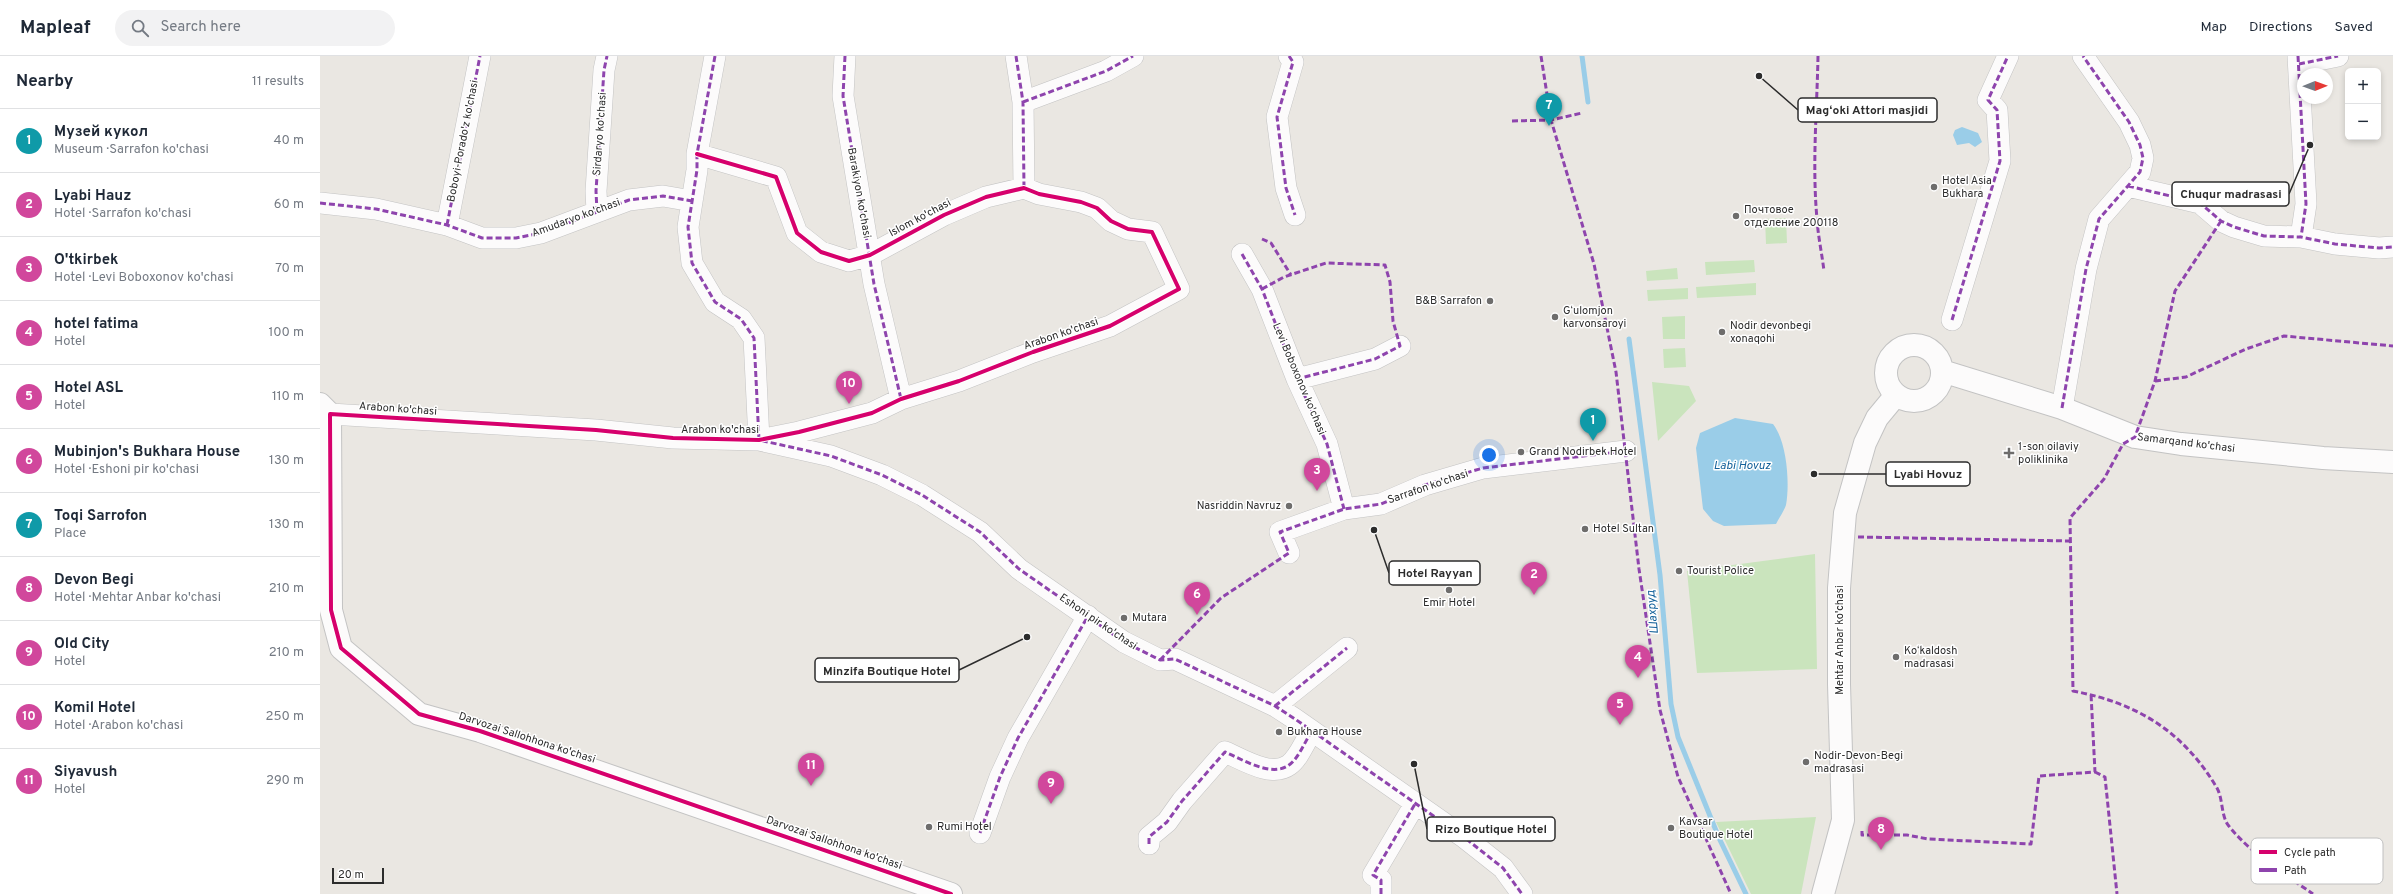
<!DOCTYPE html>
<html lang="en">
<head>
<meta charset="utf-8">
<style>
  :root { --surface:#fff; --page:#f2f2f3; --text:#1f2937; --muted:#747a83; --line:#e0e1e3; --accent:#6e6d6c }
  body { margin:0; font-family:Overpass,sans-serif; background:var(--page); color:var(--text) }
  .controls { position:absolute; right:12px; top:12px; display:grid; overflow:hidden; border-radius:6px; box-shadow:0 2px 6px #0003 }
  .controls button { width:36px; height:36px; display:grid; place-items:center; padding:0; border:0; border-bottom:1px solid var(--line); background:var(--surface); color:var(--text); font:20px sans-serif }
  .compass { position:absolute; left:1977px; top:12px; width:36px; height:36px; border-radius:50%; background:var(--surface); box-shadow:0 2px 6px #0003; rotate:89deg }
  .scale { position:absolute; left:12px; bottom:10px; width:52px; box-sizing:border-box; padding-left:4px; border:2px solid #2c2c2c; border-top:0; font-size:11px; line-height:14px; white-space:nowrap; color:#2c2c2c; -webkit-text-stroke:3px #fff; paint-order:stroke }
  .you { position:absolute; left:1169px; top:399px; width:14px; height:14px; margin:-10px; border:3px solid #fff; border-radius:50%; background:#1a73e8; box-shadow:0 0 0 6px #1a73e833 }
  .badge { display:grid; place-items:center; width:26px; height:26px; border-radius:50%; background:var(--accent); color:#fff; font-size:13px; font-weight:700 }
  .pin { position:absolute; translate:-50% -33px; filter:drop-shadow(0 1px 2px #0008) }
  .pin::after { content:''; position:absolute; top:21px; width:14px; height:12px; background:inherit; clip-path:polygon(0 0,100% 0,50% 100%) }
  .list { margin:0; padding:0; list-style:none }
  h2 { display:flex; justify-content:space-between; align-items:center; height:52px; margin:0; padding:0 16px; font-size:17px }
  h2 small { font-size:13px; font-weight:400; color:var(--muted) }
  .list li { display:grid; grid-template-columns:26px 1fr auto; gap:12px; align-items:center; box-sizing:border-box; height:64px; padding:0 16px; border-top:1px solid var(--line) }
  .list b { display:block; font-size:15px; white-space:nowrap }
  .list p { margin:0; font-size:13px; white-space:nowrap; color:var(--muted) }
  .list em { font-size:13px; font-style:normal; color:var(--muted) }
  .icon { flex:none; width:22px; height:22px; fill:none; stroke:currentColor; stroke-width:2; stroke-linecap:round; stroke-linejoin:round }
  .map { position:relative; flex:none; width:2073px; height:838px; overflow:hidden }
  header { display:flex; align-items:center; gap:24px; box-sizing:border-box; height:56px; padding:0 20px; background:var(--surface); border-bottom:1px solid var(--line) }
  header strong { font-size:19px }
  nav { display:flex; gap:22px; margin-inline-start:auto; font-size:14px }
  .search { width:280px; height:36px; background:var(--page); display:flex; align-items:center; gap:10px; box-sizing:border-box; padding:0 14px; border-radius:22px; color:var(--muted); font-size:15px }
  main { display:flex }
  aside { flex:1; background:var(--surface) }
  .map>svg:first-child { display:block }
  .green { fill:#cae4bd }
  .water { fill:#9acde8 }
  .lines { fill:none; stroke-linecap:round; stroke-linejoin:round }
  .stream { stroke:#9acde8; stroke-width:5 }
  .street-casing { stroke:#c3c3c3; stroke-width:22 }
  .secondary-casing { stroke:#c3c3c3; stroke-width:24 }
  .street { stroke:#fcfbfb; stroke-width:21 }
  .secondary { stroke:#fcfbfb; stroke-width:22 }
  .quiet { stroke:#8e44ad; stroke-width:3; stroke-dasharray:6 3; stroke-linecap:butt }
  .cycleway-casing { stroke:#fff; stroke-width:6 }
  .cycleway { stroke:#d6006c; stroke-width:4 }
  .poi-dot { fill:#6e6d6c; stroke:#fff; stroke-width:1.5 }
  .labels { text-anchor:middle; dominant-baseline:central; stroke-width:3; stroke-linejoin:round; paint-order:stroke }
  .street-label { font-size:11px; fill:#2c2c2c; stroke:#fff }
  .poi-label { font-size:11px; fill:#2c2c2c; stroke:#fff; text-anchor:start }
  .water-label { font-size:12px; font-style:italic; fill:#136099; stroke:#fff }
  .key { fill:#fff; stroke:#c0c0c0; stroke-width:1 }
  .key-label { font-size:11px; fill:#2c2c2c }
  .leader { fill:none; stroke:#2c2c2c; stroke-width:1.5 }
  .callout-dot { fill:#2c2c2c; stroke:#fff; stroke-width:1.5 }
  .callout { fill:#fff; stroke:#2c2c2c; stroke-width:1.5 }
  .callout-label { font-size:12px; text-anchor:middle; font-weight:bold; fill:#2c2c2c }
</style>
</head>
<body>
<header>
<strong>Mapleaf</strong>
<div class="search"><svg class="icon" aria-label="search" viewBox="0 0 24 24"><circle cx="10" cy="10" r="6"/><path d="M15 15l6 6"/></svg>Search here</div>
<nav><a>Map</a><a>Directions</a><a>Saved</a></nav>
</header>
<main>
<aside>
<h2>Nearby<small>11 results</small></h2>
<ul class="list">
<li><span class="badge" style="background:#0f9aa8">1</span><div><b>Музей кукол</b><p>Museum · Sarrafon ko'chasi</p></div><em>40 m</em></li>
<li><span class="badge" style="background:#d1479c">2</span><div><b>Lyabi Hauz</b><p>Hotel · Sarrafon ko'chasi</p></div><em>60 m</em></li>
<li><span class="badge" style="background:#d1479c">3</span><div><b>O'tkirbek</b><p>Hotel · Levi Boboxonov ko'chasi</p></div><em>70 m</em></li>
<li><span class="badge" style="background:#d1479c">4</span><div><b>hotel fatima</b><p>Hotel</p></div><em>100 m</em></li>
<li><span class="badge" style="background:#d1479c">5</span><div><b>Hotel ASL</b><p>Hotel</p></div><em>110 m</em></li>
<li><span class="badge" style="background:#d1479c">6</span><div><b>Mubinjon's Bukhara House</b><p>Hotel · Eshoni pir ko'chasi</p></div><em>130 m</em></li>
<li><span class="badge" style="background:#0f9aa8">7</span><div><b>Toqi Sarrofon</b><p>Place</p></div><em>130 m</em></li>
<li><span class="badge" style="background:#d1479c">8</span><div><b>Devon Begi</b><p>Hotel · Mehtar Anbar ko'chasi</p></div><em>210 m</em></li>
<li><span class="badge" style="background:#d1479c">9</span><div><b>Old City</b><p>Hotel</p></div><em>210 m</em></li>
<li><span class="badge" style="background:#d1479c">10</span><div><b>Komil Hotel</b><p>Hotel · Arabon ko'chasi</p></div><em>250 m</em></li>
<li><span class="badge" style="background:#d1479c">11</span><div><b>Siyavush</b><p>Hotel</p></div><em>290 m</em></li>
</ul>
</aside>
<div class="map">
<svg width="2073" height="838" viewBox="0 0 2073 838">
  <rect width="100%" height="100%" fill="#eae7e2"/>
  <path class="green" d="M 1466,162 L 1467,187 L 1446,188 L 1445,163 Z
    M 1434,204 L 1435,216 L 1386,219 L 1385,206 Z
    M 1357,212 L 1358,223 L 1327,225 L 1326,215 Z
    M 1436,227 L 1436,239 L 1377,242 L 1376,231 Z
    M 1368,232 L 1368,243 L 1328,245 L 1327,234 Z
    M 1365,260 L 1365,283 L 1343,283 L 1342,261 Z
    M 1365,292 L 1366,311 L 1344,312 L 1343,293 Z
    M 1332,326 L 1369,330 L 1376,345 L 1338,385 Z
    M 1495,498 L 1497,613 L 1377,617 L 1367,515 Z
    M 1496,761 L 1481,838 L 1431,838 L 1396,766 Z"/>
  <path class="water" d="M 1642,71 L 1658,77 L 1662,86 L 1655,91 L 1649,87 L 1637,89 L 1633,79 L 1635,74 Z
    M 1415,362 L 1453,368 C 1467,386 1470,427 1466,449 C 1464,455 1459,462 1456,468 L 1404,470 L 1393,465 L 1383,453 L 1376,392 L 1380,377 Z"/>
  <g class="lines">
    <path class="stream" d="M 1262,0 L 1268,46
      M 1309,283 L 1340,519 L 1351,648 L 1358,681 L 1399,782 L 1426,838"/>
    <defs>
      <path id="street" d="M 395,0 L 377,98 L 377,114 L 368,171 L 372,207 L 395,246 L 421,263 L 434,282 L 439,384 L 511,400 L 562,419 L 602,439 L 660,476 L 699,513 L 804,586 L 840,604 L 855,603 L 955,650 L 975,663 L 1145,782 L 1183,812 L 1202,838
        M 525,0 L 523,40 L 554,228 L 581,343
        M 696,0 L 703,46 L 704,132
        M 969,0 L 973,6 L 957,61 L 966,132 L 975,159
        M 1978,0 L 1986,148 L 1981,181
        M 1979,8 L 2018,0
        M 703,46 L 786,15 L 813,0
        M 1808,130 L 1880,147 L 1901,165 L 1914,171 L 1944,180 L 1981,181 L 2015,188 L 2059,192 L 2073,191
        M 0,147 L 56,153 L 127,169 L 162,182 L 196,182 L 221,177 L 309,144 L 343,140 L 372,145
        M 277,156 L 276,135 L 284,14 L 287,0
        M 127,169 L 160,0
        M 922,198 L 942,233 L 977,323 L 1007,388 L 1024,453
        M 1632,264 L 1680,105 L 1677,54 L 1668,44 L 1688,0
        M 977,323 L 1055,303 L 1080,290
        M 1742,352 L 1766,213 L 1779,163 L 1820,116 L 1823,102 L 1820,89 L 1809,66 L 1763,0
        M 10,358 L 276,374 L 353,382 L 439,384 L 479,376 L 552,357 L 581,343 L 639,325 L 713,296 L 790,270 L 859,233 L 832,176 L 808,173 L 791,165 L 777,152 L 761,146 L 719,138 L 704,132 L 666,141 L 624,159 L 550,199 L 529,205 L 501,196 L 477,177 L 456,121 L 377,98
        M 969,497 L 960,476 L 1024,453 L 1061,448 L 1105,429 L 1163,412 L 1306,395
        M 955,650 L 1027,592
        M 660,777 L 680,721 L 698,682 L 768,560
        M 829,788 L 829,781 L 847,766 L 862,745 L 905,696 C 922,703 951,722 969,709 C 979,702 985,685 992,675
        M 1061,838 L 1061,824 L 1053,819 L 1095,748"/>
      <path id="secondary" d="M1566 317a28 28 0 1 1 56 0a28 28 0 1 1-56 0Z
        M 1622,315 L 1742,352 L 1815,381 L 1861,388 L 2003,402 L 2073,406
        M 0,348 L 10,358 L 11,554 L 21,592 L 99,658 L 160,675 L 631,838
        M 1503,838 L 1523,764 L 1519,628 L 1519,532 L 1525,457 L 1545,387 L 1557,362 L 1576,339"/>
    </defs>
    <use href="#street" class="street-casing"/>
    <use href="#secondary" class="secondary-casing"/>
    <use href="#street" class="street"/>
    <use href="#secondary" class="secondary"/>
    <path class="quiet" d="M 395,0 L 377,98 L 377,114 L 368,171 L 372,207 L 395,246 L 421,263 L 434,282 L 439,384 L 511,400 L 562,419 L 602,439 L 660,476 L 699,513 L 804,586 L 840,604 L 855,603 L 955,650 L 975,663 L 1145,782 L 1183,812 L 1202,838
      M 525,0 L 523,40 L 554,228 L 581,343
      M 696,0 L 703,46 L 704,132
      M 969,0 L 973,6 L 957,61 L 966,132 L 975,159
      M 1221,0 L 1231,64 L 1274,208 L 1296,316 L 1319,513 L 1340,654 L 1358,721 L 1411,838
      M 1498,0 C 1497,54 1492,109 1497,163 C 1498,180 1502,198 1504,215
      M 1978,0 L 1986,148 L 1981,181
      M 1979,8 L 2018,0
      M 703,46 L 786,15 L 813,0
      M 1192,65 L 1231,64 L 1262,57
      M 1808,130 L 1880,147 L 1901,165 L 1914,171 L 1944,180 L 1981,181 L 2015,188 L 2059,192 L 2073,191
      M 0,147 L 56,153 L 127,169 L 162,182 L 196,182 L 221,177 L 309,144 L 343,140 L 372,145
      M 277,156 L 276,135 L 284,14 L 287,0
      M 1901,165 L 1855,235 L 1835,325 L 1815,381 L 1803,388 L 1784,423 L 1750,462 L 1753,635 C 1817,647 1863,675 1897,732 C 1903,743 1901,759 1908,769 C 1931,798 1963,817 1993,838
      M 127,169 L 160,0
      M 942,183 L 951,187 L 971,219
      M 922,198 L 942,233 L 977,323 L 1007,388 L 1024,453
      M 942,233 L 964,221 L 1006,207 L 1065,209 L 1070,226 L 1073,265 L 1080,290 L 1055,303 L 977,323
      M 1632,264 L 1680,105 L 1677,54 L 1668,44 L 1688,0
      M 1835,325 L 1866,321 L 1926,293 L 1964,280 L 2073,290
      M 1742,352 L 1766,213 L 1779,163 L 1820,116 L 1823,102 L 1820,89 L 1809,66 L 1763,0
      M 1538,481 L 1750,485
      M 840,604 L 901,542 L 969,497 L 960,476 L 1024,453 L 1061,448 L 1105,429 L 1163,412 L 1306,395
      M 955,650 L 1027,592
      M 1775,716 L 1785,721 L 1797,838
      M 1542,775 L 1542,779 L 1587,779 L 1608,783 L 1711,788 L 1719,720 L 1775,716 L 1771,638
      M 660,777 L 680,721 L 698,682 L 768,560
      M 829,788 L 829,781 L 847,766 L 862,745 L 905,696 C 922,703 951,722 969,709 C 979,702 985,685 992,675
      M 1061,838 L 1061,824 L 1053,819 L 1095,748"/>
    <defs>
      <path id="cycleway" d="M 377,98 L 456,121 L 477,177 L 501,196 L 529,205 L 550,199 L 624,159 L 666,141 L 704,132 L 719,138 L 761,146 L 777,152 L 791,165 L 808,173 L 832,176 L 859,233 L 790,270 L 713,296 L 639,325 L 581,343 L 552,357 L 479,376 L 439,384 L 353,382 L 276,374 L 10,358 L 11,554 L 21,592 L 99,658 L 160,675 L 631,838"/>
    </defs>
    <use href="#cycleway" class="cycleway-casing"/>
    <use href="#cycleway" class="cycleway"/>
  </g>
  <g class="poi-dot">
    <circle cx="1614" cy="131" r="4"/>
    <circle cx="1416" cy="160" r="4"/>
    <circle cx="1170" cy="245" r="4"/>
    <circle cx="1235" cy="261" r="4"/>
    <circle cx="1402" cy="276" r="4"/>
    <circle cx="1201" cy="396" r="4"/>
    <path d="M1687 391h4v4h4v4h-4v4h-4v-4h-4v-4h4z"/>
    <circle cx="969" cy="450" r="4"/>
    <circle cx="1265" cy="473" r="4"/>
    <circle cx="1359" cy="515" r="4"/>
    <circle cx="1129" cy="534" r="4"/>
    <circle cx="804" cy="562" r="4"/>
    <circle cx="1576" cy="601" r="4"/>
    <circle cx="959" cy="676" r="4"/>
    <circle cx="1486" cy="706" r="4"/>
    <circle cx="609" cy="771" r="4"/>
    <circle cx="1351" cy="772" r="4"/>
  </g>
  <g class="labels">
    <g class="street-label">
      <text transform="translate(280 78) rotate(-86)">Sirdaryo ko'chasi</text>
      <text transform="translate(143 85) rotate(-79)">Boboyi-Porado'z ko'chasi</text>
      <text transform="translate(539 137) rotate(80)">Barakiyon ko'chasi</text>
      <text transform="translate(256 162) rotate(-20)">Amudaryo ko'chasi</text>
      <text transform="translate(600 162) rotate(-28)">Islom ko'chasi</text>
      <text transform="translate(741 278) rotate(-19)">Arabon ko'chasi</text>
      <text transform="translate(979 323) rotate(67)">Levi Boboxonov ko'chasi</text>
      <text transform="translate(78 353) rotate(4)">Arabon ko'chasi</text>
      <text x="400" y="374">Arabon ko'chasi</text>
      <text transform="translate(1866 387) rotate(7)">Samarqand ko'chasi</text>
      <text transform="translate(1108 431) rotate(-19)">Sarrafon ko'chasi</text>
      <text transform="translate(778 566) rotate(34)">Eshoni pir ko'chasi</text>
      <text transform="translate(1520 584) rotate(-90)">Mehtar Anbar ko'chasi</text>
      <text transform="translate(207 682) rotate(18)">Darvozai Sallohhona ko'chasi</text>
      <text transform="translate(514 787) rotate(19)">Darvozai Sallohhona ko'chasi</text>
    </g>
    <g class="poi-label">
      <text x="1622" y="125">Hotel Asia<tspan x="1622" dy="13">Bukhara</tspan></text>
      <text x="1424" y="154">Почтовое<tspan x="1424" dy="13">отделение 200118</tspan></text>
      <text x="1162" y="245" text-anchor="end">B&amp;B Sarrafon</text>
      <text x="1243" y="255">Gʻulomjon<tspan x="1243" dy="13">karvonsaroyi</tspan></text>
      <text x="1410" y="270">Nodir devonbegi<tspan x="1410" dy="13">xonaqohi</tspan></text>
      <text x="1698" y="391">1-son oilaviy<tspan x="1698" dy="13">poliklinika</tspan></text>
      <text x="1209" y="396">Grand Nodirbek Hotel</text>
      <text x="961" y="450" text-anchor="end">Nasriddin Navruz</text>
      <text x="1273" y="473">Hotel Sultan</text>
      <text x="1367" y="515">Tourist Police</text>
      <text x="1129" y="547" text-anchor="middle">Emir Hotel</text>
      <text x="812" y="562">Mutara</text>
      <text x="1584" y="595">Koʻkaldosh<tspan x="1584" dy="13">madrasasi</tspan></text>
      <text x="967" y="676">Bukhara House</text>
      <text x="1494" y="700">Nodir-Devon-Begi<tspan x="1494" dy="13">madrasasi</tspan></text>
      <text x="1359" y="766">Kavsar<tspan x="1359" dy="13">Boutique Hotel</tspan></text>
      <text x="617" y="771">Rumi Hotel</text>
    </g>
    <g class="water-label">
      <text x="1422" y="410">Labi Hovuz</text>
      <text transform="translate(1333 556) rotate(-95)">Шахруд</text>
    </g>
  </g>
  <rect x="1931" y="782" width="132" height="46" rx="6" class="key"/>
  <rect x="1939" y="794" width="18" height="4" fill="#d6006c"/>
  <rect x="1939" y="812" width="18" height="4" fill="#8e44ad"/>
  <g class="key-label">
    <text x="1964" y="800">Cycle path</text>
    <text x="1964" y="818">Path</text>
  </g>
  <path class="leader" d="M1439 20L1478 54M1990 89L1969 138M1494 418L1566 418M1054 474L1069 517M707 581L639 614M1094 708L1107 773"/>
  <g class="callout-dot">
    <circle cx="1439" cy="20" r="4"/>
    <circle cx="1990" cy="89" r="4"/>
    <circle cx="1494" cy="418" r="4"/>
    <circle cx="1054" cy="474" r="4"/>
    <circle cx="707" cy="581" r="4"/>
    <circle cx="1094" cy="708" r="4"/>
  </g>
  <g class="callout">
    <rect x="1478" y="42" width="139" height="24" rx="4"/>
    <rect x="1852" y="126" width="117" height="24" rx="4"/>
    <rect x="1566" y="406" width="84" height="24" rx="4"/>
    <rect x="1069" y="505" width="91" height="24" rx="4"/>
    <rect x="495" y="602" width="144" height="24" rx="4"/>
    <rect x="1107" y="761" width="128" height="24" rx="4"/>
  </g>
  <g class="callout-label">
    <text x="1547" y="58">Magʻoki Attori masjidi</text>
    <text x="1911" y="142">Chuqur madrasasi</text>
    <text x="1608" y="422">Lyabi Hovuz</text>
    <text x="1115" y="521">Hotel Rayyan</text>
    <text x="567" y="619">Minzifa Boutique Hotel</text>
    <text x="1171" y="777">Rizo Boutique Hotel</text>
  </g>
</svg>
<div class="controls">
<button>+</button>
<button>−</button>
</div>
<svg class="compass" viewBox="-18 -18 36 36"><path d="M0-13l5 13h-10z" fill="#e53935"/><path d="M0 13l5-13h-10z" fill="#747a83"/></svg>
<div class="scale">20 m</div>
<div class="you"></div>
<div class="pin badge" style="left:1273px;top:385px;background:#0f9aa8">1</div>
<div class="pin badge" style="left:1214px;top:539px;background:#d1479c">2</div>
<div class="pin badge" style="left:997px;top:435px;background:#d1479c">3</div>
<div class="pin badge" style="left:1318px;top:622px;background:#d1479c">4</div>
<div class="pin badge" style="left:1300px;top:669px;background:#d1479c">5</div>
<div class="pin badge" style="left:877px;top:559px;background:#d1479c">6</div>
<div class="pin badge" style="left:1229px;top:70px;background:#0f9aa8">7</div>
<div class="pin badge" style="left:1561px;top:794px;background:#d1479c">8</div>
<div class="pin badge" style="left:731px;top:748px;background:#d1479c">9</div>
<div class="pin badge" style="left:529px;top:348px;background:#d1479c">10</div>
<div class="pin badge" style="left:491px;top:730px;background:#d1479c">11</div>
</div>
</main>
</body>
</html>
